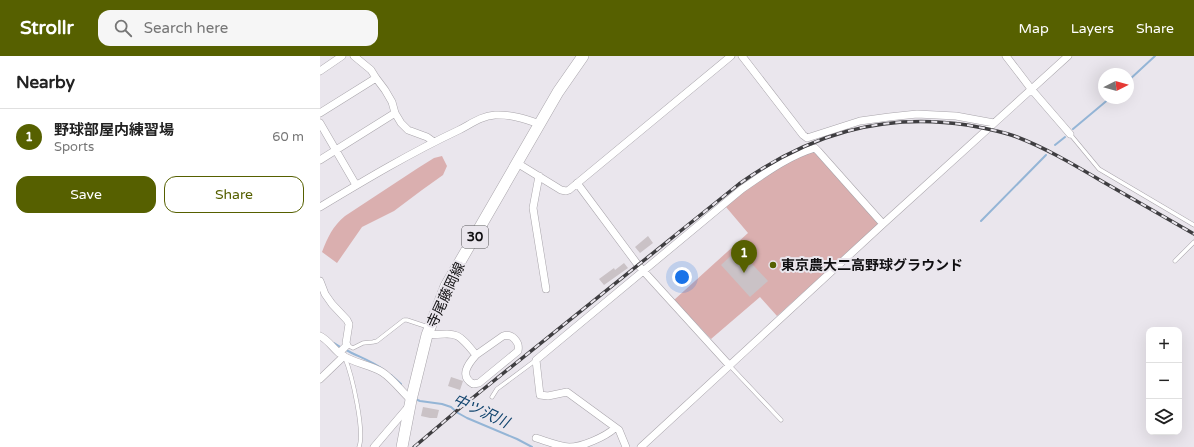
<!DOCTYPE html>
<html lang="en">
<head>
<meta charset="utf-8">
<style>
  :root { --surface:#fff; --page:#f6f6f6; --text:#222; --muted:#767676; --line:#e0e0e0; --accent:#566000 }
  body { margin:0; font-family:"Varela Round","Noto Sans JP",sans-serif; background:var(--page); color:var(--text) }
  .controls { position:absolute; right:12px; bottom:12px; display:grid; overflow:hidden; border-radius:8px; box-shadow:0 4px 16px #0002 }
  .controls button { width:36px; height:36px; display:grid; place-items:center; padding:0; border:0; border-bottom:1px solid var(--line); background:var(--surface); color:var(--text); font:20px sans-serif }
  .compass { position:absolute; left:778px; top:12px; width:36px; height:36px; border-radius:50%; background:var(--surface); box-shadow:0 4px 16px #0002; rotate:84deg }
  .you { position:absolute; left:362px; top:221px; width:14px; height:14px; margin:-10px; border:3px solid #fff; border-radius:50%; background:#1a73e8; box-shadow:0 0 0 6px #1a73e833 }
  .badge { display:grid; place-items:center; width:26px; height:26px; border-radius:50%; background:var(--accent); color:#fff; font-size:13px; font-weight:700 }
  .pin { position:absolute; translate:-50% -33px; filter:drop-shadow(0 1px 2px #0008) }
  .pin::after { content:''; position:absolute; top:21px; width:14px; height:12px; background:inherit; clip-path:polygon(0 0,100% 0,50% 100%) }
  .list { margin:0; padding:0; list-style:none }
  h2 { display:flex; justify-content:space-between; align-items:center; height:52px; margin:0; padding:0 16px; font-size:17px }
  h2 small { font-size:13px; font-weight:400; color:var(--muted) }
  .list li { display:grid; grid-template-columns:26px 1fr auto; gap:12px; align-items:center; box-sizing:border-box; height:56px; padding:0 16px; border-top:1px solid var(--line) }
  .list b { display:block; font-size:15px; white-space:nowrap }
  .list p { margin:0; font-size:13px; white-space:nowrap; color:var(--muted) }
  .list em { font-size:13px; font-style:normal; color:var(--muted) }
  .actions { display:flex; gap:8px; padding:12px 16px }
  .actions a { flex:1; padding:9px 0; border:1px solid var(--accent); border-radius:12px; text-align:center; font-size:14px; color:var(--accent) }
  .actions .main { background:var(--accent); color:#fff }
  .icon { flex:none; width:22px; height:22px; fill:none; stroke:currentColor; stroke-width:2; stroke-linecap:round; stroke-linejoin:round }
  .map { position:relative; flex:none; width:874px; height:391px; overflow:hidden }
  header { display:flex; align-items:center; gap:24px; box-sizing:border-box; height:56px; padding:0 20px; background:var(--accent); color:#fff }
  header strong { font-size:19px }
  nav { display:flex; gap:22px; margin-inline-start:auto; font-size:14px }
  .search { width:280px; height:36px; background:var(--page); display:flex; align-items:center; gap:10px; box-sizing:border-box; padding:0 14px; border-radius:12px; color:var(--muted); font-size:15px }
  main { display:flex }
  aside { flex:1; background:var(--surface) }
  .map>svg:first-child { display:block }
  .green { fill:#daafaf }
  .lines { fill:none; stroke-linecap:round; stroke-linejoin:round }
  .stream { stroke:#94b5d6; stroke-width:2 }
  .building { fill:#cac2c6 }
  .lane-casing { stroke:#a9a5ab; stroke-width:4.5 }
  .street-casing { stroke:#a9a5ab; stroke-width:8 }
  .primary-casing { stroke:#a9a5ab; stroke-width:12 }
  .lane { stroke:#fff; stroke-width:3.5 }
  .street { stroke:#fff; stroke-width:7 }
  .primary { stroke:#fff; stroke-width:11 }
  .rail-casing { stroke:#3f3e41; stroke-width:3.5 }
  .rail { stroke:#eae6ed; stroke-width:2; stroke-dasharray:6; stroke-linecap:butt }
  .poi-dot { fill:#566000; stroke:#eae6ed; stroke-width:1.5 }
  .labels { text-anchor:middle; dominant-baseline:central; stroke-width:4; stroke-linejoin:round; paint-order:stroke }
  .shield { fill:#eae6ed; stroke:#515053; stroke-width:1 }
  .shield-label { font-size:13px; font-weight:bold; fill:#100f11 }
  .poi-label { font-size:14px; font-weight:bold; fill:#100f11; stroke:#eae6ed; text-anchor:start }
  .street-label { font-size:14px; fill:#100f11; stroke:#eae6ed }
  .water-label { font-size:15px; font-style:italic; fill:#11446e; stroke:#eae6ed }
</style>
</head>
<body>
<header>
<strong>Strollr</strong>
<div class="search"><svg class="icon" aria-label="search" viewBox="0 0 24 24"><circle cx="10" cy="10" r="6"/><path d="M15 15l6 6"/></svg>Search here</div>
<nav><a>Map</a><a>Layers</a><a>Share</a></nav>
</header>
<main>
<aside>
<h2>Nearby<small></small></h2>
<ul class="list">
<li><span class="badge">1</span><div><b>野球部屋内練習場</b><p>Sports</p></div><em>60 m</em></li>
</ul>
<div class="actions"><a class="main">Save</a><a>Share</a></div>
</aside>
<div class="map">
<svg width="874" height="391" viewBox="0 0 874 391">
  <rect width="100%" height="100%" fill="#eae6ed"/>
  <path class="green" d="M 491,96 L 494,96 L 559,168 L 457,260 L 440,241 L 391,283 L 354,244 L 428,177 L 406,151 L 428,131 L 457,112 Z
    M 122,100 L 127,110 L 123,119 L 102,134 L 74,155 L 42,171 L 17,207 L 2,196 C 8,181 12,171 25,160 L 98,112 L 114,102 Z"/>
  <g class="lines">
    <path class="stream" d="M 808,25 L 835,0
      M 753,73 L 790,42
      M 735,89 L 745,81
      M 661,165 L 726,99
      M 14,287 L 22,292
      M 26,294 C 39,301 52,305 64,314
      M 71,319 L 81,328
      M 95,343 L 100,345 L 122,348 L 131,351 L 138,357 L 147,362 L 197,383 L 212,391"/>
  </g>
  <path class="building" d="M 328,180 L 333,187 L 320,197 L 315,191 Z
    M 418,193 L 448,225 L 430,241 L 401,209 Z
    M 304,207 L 308,212 L 284,229 L 279,223 L 294,212 L 295,214 Z
    M 131,321 L 143,325 L 140,334 L 128,330 Z
    M 103,351 L 119,354 L 117,362 L 110,362 L 101,360 Z"/>
  <g class="lines">
    <defs>
      <path id="lane" d="M 750,78 L 779,113 L 874,169
        M 855,205 L 874,186
        M 27,289 L 33,292 L 43,287 L 53,286 L 57,285 L 84,264 L 87,264 L 108,271
        M 25,302 C 32,319 45,375 39,391
        M 410,310 L 461,364
        M 172,341 L 177,333 L 216,304"/>
      <path id="street" d="M 34,0 L 51,14 L 56,22 L 65,34 L 72,46 L 75,57 L 81,67 L 88,74 L 107,81 L 114,86
        M 422,0 L 483,79 L 487,82 L 540,65 L 569,61 L 597,58 L 636,60 L 674,67
        M 686,0 L 712,34 L 750,78
        M 0,15 L 22,0
        M 0,57 L 56,22
        M 0,67 L 36,129
        M 0,104 L 75,57
        M 197,107 L 241,134 L 246,135 L 249,134 L 411,0
        M 219,120 L 213,152 L 226,233
        M 257,127 L 318,209 L 409,309
        M 0,151 C 45,124 90,97 139,74 C 151,68 161,60 175,59 C 190,58 205,63 220,68
        M 0,225 L 5,238 L 12,248 L 27,264 L 29,268 L 26,287 L 27,289 L 19,297
        M 107,279 C 137,277 137,275 156,299 L 183,280 C 192,277 200,286 198,295 L 159,327 L 153,328 C 139,320 148,308 156,299
        M 0,280 C 8,284 12,291 19,297 C 31,307 49,308 62,316 C 73,323 81,335 91,344
        M 0,323 L 24,300
        M 216,382 C 226,385 238,390 249,391 C 262,391 285,381 295,372
        M 54,391 L 89,350
        M 306,391 L 299,374 L 247,336 L 228,340 L 220,339 L 216,304 L 422,133 C 444,118 468,100 495,92 L 498,95 L 563,168
        M 321,391 L 563,168 L 748,0"/>
      <path id="primary" d="M 82,391 L 91,344 L 107,279 L 126,230 L 238,36 L 263,0"/>
    </defs>
    <use href="#lane" class="lane-casing"/>
    <use href="#street" class="street-casing"/>
    <use href="#primary" class="primary-casing"/>
    <use href="#lane" class="lane"/>
    <use href="#street" class="street"/>
    <use href="#primary" class="primary"/>
    <defs>
      <path id="rail" d="M 94,391 L 140,352 L 419,128 C 488,79 562,56 647,69 C 664,72 681,75 697,81 C 728,93 756,110 785,127 C 815,144 844,161 874,178"/>
    </defs>
    <use href="#rail" class="rail-casing"/>
    <use href="#rail" class="rail"/>
  </g>
  <circle class="poi-dot" cx="453" cy="209" r="4"/>
  <g class="labels">
    <rect class="shield" x="142" y="170" width="26" height="22" rx="3"/>
    <g class="shield-label">
      <text x="155" y="181">30</text>
    </g>
    <g class="poi-label">
      <text x="461" y="209">東京農大二高野球グラウンド</text>
    </g>
    <g class="street-label">
      <text transform="translate(126 239) rotate(-65)">寺尾藤岡線</text>
    </g>
    <g class="water-label">
      <text transform="translate(161 355) rotate(25)">中ツ沢川</text>
    </g>
  </g>
</svg>
<div class="controls">
<button>+</button>
<button>−</button>
<button><svg class="icon" aria-label="layers" viewBox="0 0 24 24"><path d="M12 4l9 5-9 5-9-5zM3 14l9 5 9-5"/></svg></button>
</div>
<svg class="compass" viewBox="-18 -18 36 36"><path d="M0-13l5 13h-10z" fill="#e53935"/><path d="M0 13l5-13h-10z" fill="#767676"/></svg>
<div class="you"></div>
<div class="pin badge" style="left:424px;top:217px">1</div>
</div>
</main>
</body>
</html>
